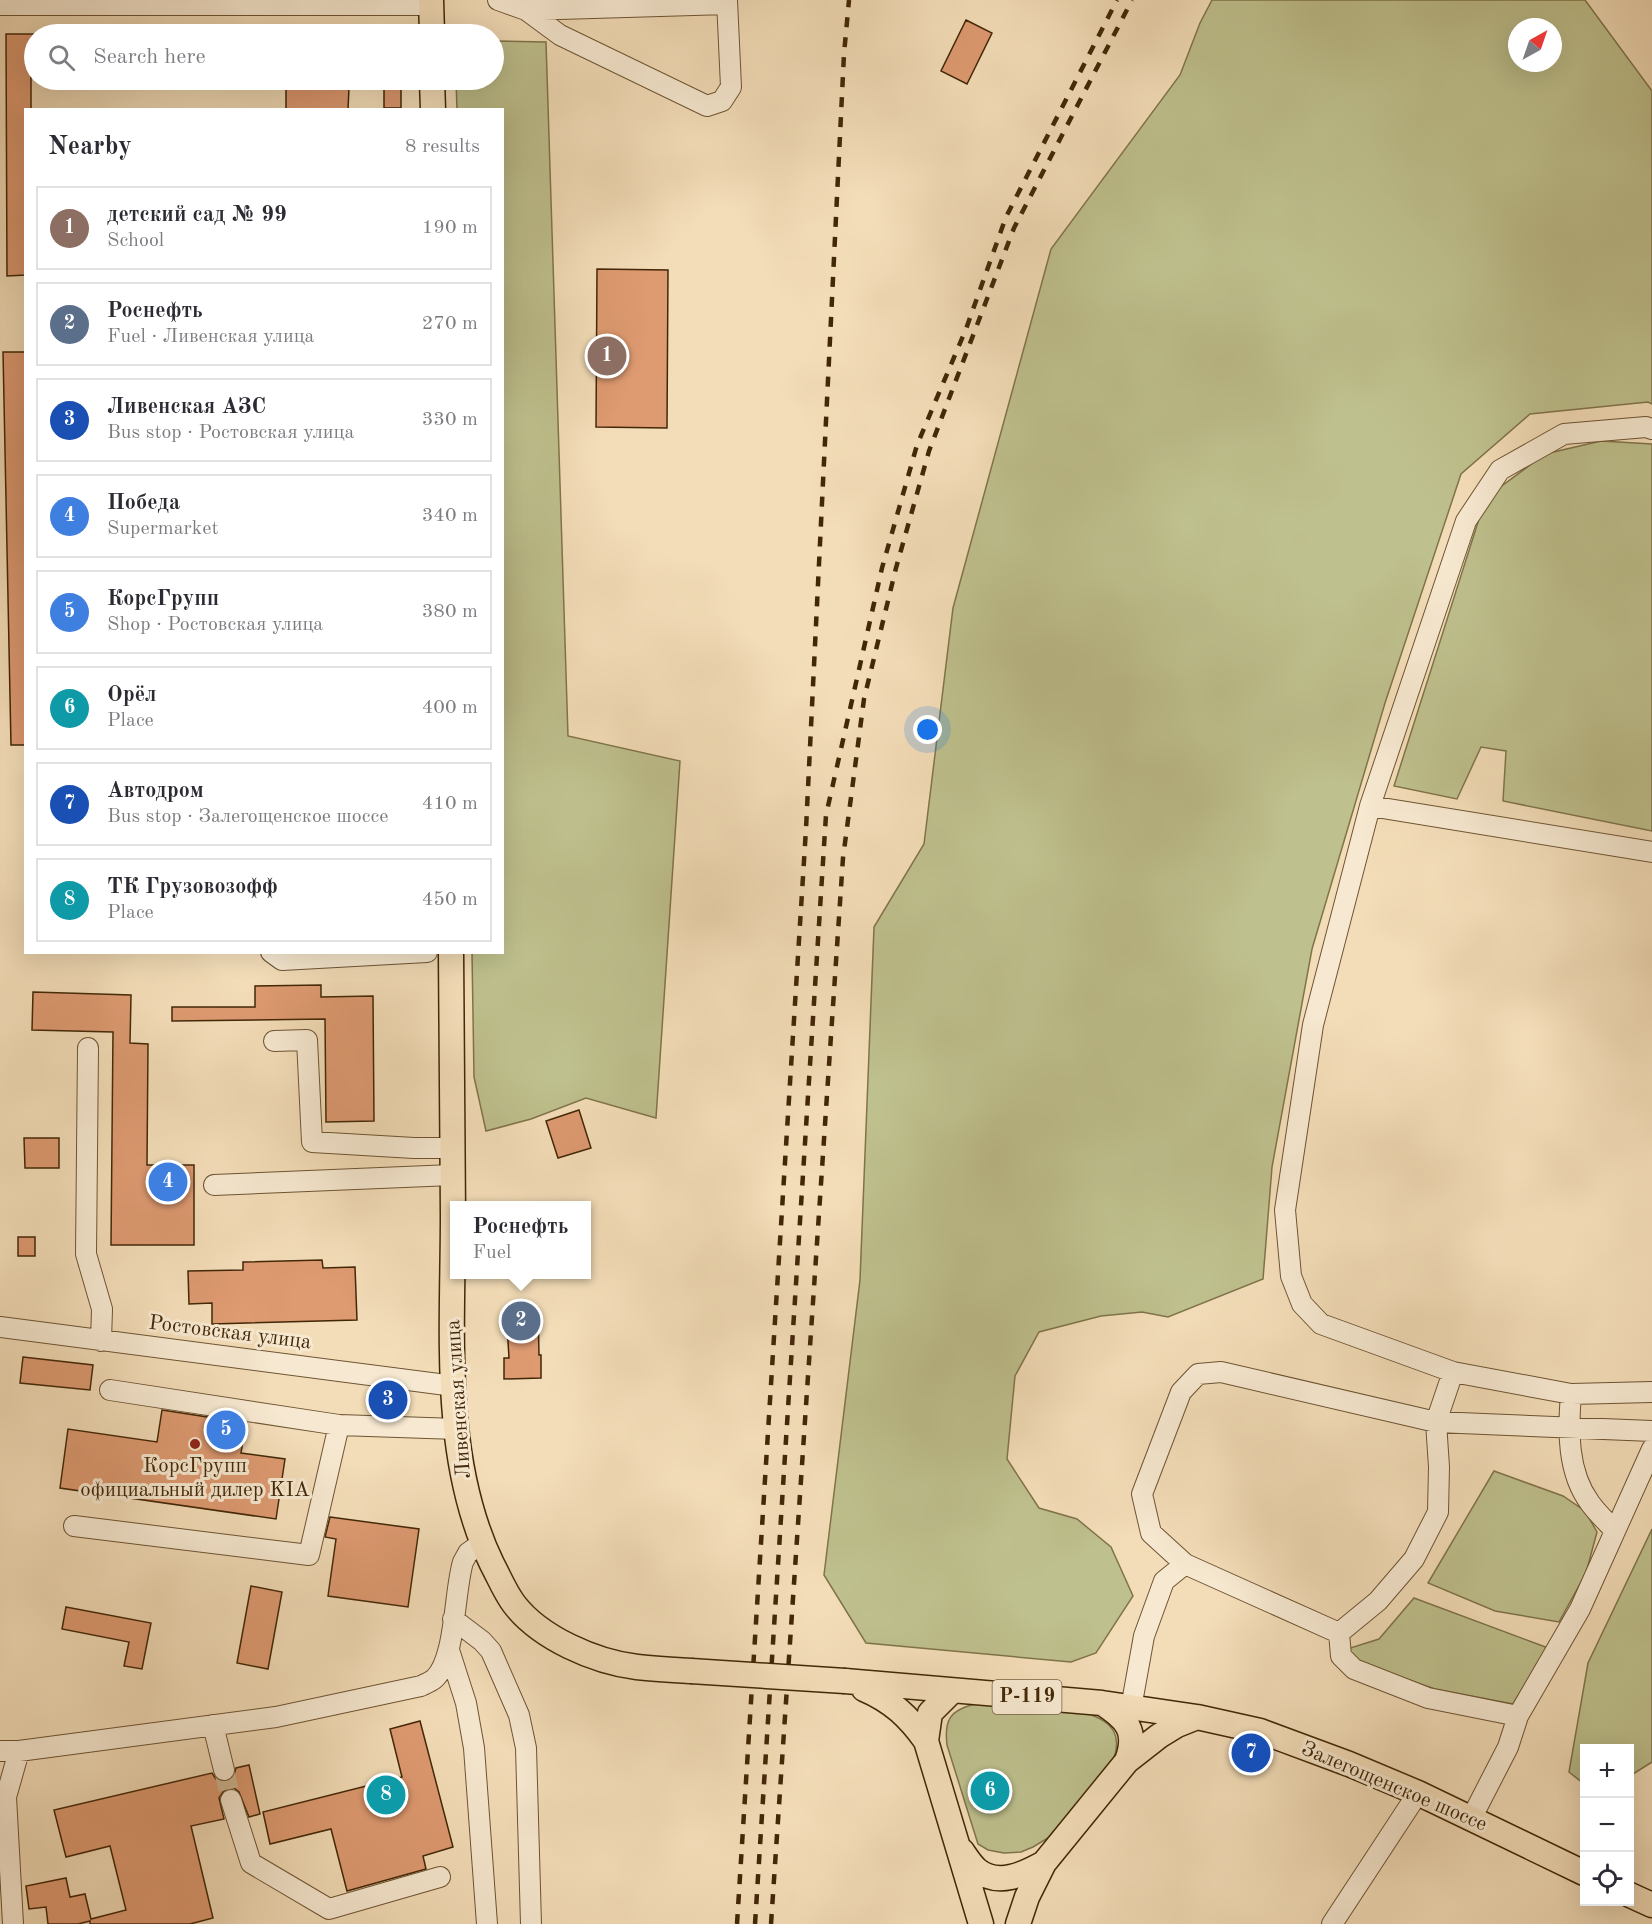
<!DOCTYPE html>
<html lang="en">
<head>
<meta charset="utf-8">
<style>
  :root { --surface:#fff; --page:#f2f2f3; --text:#2b2b33; --muted:#7c7c81; --line:#e1e1e2; --accent:#8f2418 }
  body { margin:0; font-family:"Old Standard TT",serif; background:var(--page); color:var(--text) }
  .controls { position:absolute; right:18px; bottom:18px; display:grid; overflow:hidden; border-radius:0px; box-shadow:0 6px 24px #0002 }
  .controls button { width:54px; height:54px; display:grid; place-items:center; padding:0; border:0; border-bottom:2px solid var(--line); background:var(--surface); color:var(--text); font:30px sans-serif }
  .compass { position:absolute; left:1508px; top:18px; width:54px; height:54px; border-radius:50%; background:var(--surface); box-shadow:0 6px 24px #0002; rotate:40deg }
  .you { position:absolute; left:928px; top:730px; width:21px; height:21px; margin:-15px; border:4px solid #fff; border-radius:50%; background:#1a73e8; box-shadow:0 0 0 9px #1a73e833 }
  .badge { display:grid; place-items:center; width:39px; height:39px; border-radius:50%; background:var(--accent); color:#fff; font-size:20px; font-weight:700 }
  .pin { position:absolute; translate:-50% -50%; border:3px solid #fff; box-shadow:0 2px 6px #0006 }
  .popup { position:absolute; left:450px; top:1201px; width:141px; height:78px; box-sizing:border-box; display:grid; place-content:center; border-radius:0px; background:var(--surface); filter:drop-shadow(0 2px 4px #0005); font-size:20px; white-space:nowrap; color:var(--muted) }
  .popup b { font-size:22px; color:var(--text) }
  .popup::after { content:''; position:absolute; left:50%; top:100%; margin-left:-12px; border:12px solid transparent; border-top-color:var(--surface) }
  .list { margin:0; padding:0; list-style:none }
  h2 { display:flex; justify-content:space-between; align-items:center; height:78px; margin:0; padding:0 24px; font-size:26px }
  h2 small { font-size:20px; font-weight:400; color:var(--muted) }
  .list li { display:grid; grid-template-columns:39px 1fr auto; gap:18px; align-items:center; box-sizing:border-box; height:84px; margin:0 12px 12px; padding:0 12px; border:2px solid var(--line); border-radius:0px }
  .list b { display:block; font-size:22px; white-space:nowrap }
  .list p { margin:0; font-size:20px; white-space:nowrap; color:var(--muted) }
  .list em { font-size:20px; font-style:normal; color:var(--muted) }
  .icon { flex:none; width:33px; height:33px; fill:none; stroke:currentColor; stroke-width:2; stroke-linecap:round; stroke-linejoin:round }
  .map { position:relative; flex:none; width:1652px; height:1924px; overflow:hidden }
  .search { position:absolute; background:var(--surface); box-shadow:0 6px 24px #0002; left:24px; top:24px; width:480px; height:66px; display:flex; align-items:center; gap:15px; box-sizing:border-box; padding:0 21px; border-radius:33px; color:var(--muted); font-size:22px }
  .panel { position:absolute; background:var(--surface); box-shadow:0 6px 24px #0002; left:24px; top:108px; width:480px; height:846px; border-radius:0px }
  .map>svg:first-child { display:block }
  .green { fill:#bec08d; stroke:#80744a; stroke-width:1.5; fill-rule:evenodd }
  .building { fill:#de9a71; stroke:#422707; stroke-width:1.5 }
  .lines { fill:none; stroke-linecap:round; stroke-linejoin:round }
  .minor-tunnel { stroke:#d0b995; stroke-width:20; stroke-dasharray:20 10; stroke-linecap:butt }
  .minor-casing { stroke:#6e5433; stroke-width:22 }
  .major-casing { stroke:#422707; stroke-width:27 }
  .minor { stroke:#f7e9d1; stroke-width:20 }
  .major { stroke:#f3ddb8; stroke-width:24 }
  .rail { stroke:#422707; stroke-width:4.5; stroke-dasharray:10 10; stroke-linecap:butt }
  .major-bridge-casing { stroke:#422707; stroke-width:27; stroke-linecap:butt }
  .major-bridge { stroke:#f3ddb8; stroke-width:24 }
  .poi-dot { fill:#8f2418; stroke:#f7e9d1; stroke-width:2 }
  .labels { text-anchor:middle; dominant-baseline:central; stroke-width:6; stroke-linejoin:round; paint-order:stroke }
  .shield { fill:#f7e9d1; stroke:#786144; stroke-width:1.5 }
  .shield-label { font-size:20px; font-weight:bold; fill:#422707 }
  .street-label { font-size:21px; fill:#422707; stroke:#f7e9d1 }
  .poi-label { font-size:21px; fill:#422707; stroke:#f7e9d1 }
</style>
</head>
<body>
<div class="map">
<svg width="1652" height="1924" viewBox="0 0 1652 1924">
  <rect width="100%" height="100%" fill="#f3ddb8"/>
  <filter id="stains"><feTurbulence type="fractalNoise" baseFrequency=".00333" numOctaves="4"/><feColorMatrix values="0 0 0 0 .2 0 0 0 0 .09 0 0 0 0 .02 0 0 0 .5 -.17"/></filter>
  <radialGradient id="worn" r=".72"><stop offset=".6" stop-color="#630" stop-opacity="0"/><stop offset="1" stop-color="#630" stop-opacity=".3"/></radialGradient>
  <path class="green" d="M 1212,0 L 1585,0 L 1652,91 L 1652,404 L 1648,402 L 1530,414 L 1461,474 L 1385,703 L 1312,949 L 1272,1167 L 1263,1279 L 1168,1317 L 1142,1312 L 1101,1316 L 1039,1332 L 1015,1376 L 1007,1459 L 1039,1508 L 1077,1519 L 1111,1547 L 1133,1596 L 1096,1653 L 1071,1662 L 866,1643 L 824,1575 L 860,1280 L 874,927 L 924,844 L 953,608 L 1051,249 L 1180,75 L 1200,23 ZM 1517,27 L 1553,27 L 1553,63 L 1517,63 Z
    M 494,41 L 546,42 L 568,736 L 680,761 L 656,1118 L 586,1098 L 531,1119 L 486,1131 L 474,1077 L 472,953 L 502,952 L 502,110 L 457,109 L 456,80 L 494,80 Z
    M 1601,441 L 1652,444 L 1652,831 L 1503,801 L 1506,751 L 1481,747 L 1457,799 L 1394,786 L 1479,519 L 1499,488 L 1545,454 Z
    M 1494,1471 L 1563,1496 L 1585,1511 L 1597,1532 L 1586,1573 L 1559,1622 L 1495,1611 L 1428,1583 Z
    M 1652,1529 L 1652,1762 L 1630,1776 L 1630,1748 L 1584,1748 L 1584,1784 L 1569,1772 L 1588,1663 Z
    M 1414,1598 L 1548,1648 L 1513,1704 L 1435,1689 L 1364,1665 L 1347,1649 L 1379,1639 Z
    M 975,1704 L 1085,1713 C 1114,1721 1124,1737 1111,1765 L 1048,1838 L 1033,1847 L 1021,1852 L 1004,1853 L 988,1850 L 978,1844 L 947,1745 C 944,1720 950,1710 975,1704 Z"/>
  <path class="building" d="M 966,20 L 992,33 L 967,84 L 941,71 Z
    M 6,34 L 34,34 L 34,63 L 31,63 L 31,110 L 26,110 L 26,275 L 7,276 Z
    M 384,80 L 401,80 L 401,108 L 384,108 Z
    M 286,86 L 349,87 L 348,110 L 286,110 Z
    M 597,269 L 668,270 L 667,428 L 596,427 Z
    M 3,352 L 26,352 L 26,745 L 11,745 Z
    M 321,985 L 321,997 L 373,996 L 374,1121 L 326,1122 L 325,1019 L 172,1021 L 172,1007 L 255,1007 L 255,986 Z
    M 33,992 L 131,995 L 130,1043 L 148,1044 L 147,1165 L 194,1165 L 194,1245 L 111,1245 L 113,1032 L 32,1030 Z
    M 579,1110 L 591,1148 L 558,1158 L 546,1121 Z
    M 24,1138 L 59,1138 L 59,1168 L 25,1168 Z
    M 18,1237 L 35,1237 L 35,1256 L 18,1256 Z
    M 322,1260 L 323,1268 L 355,1267 L 357,1320 L 212,1324 L 212,1303 L 189,1304 L 188,1271 L 243,1270 L 243,1262 Z
    M 506,1308 L 538,1308 L 539,1355 L 541,1355 L 541,1378 L 504,1379 L 504,1358 L 509,1358 Z
    M 23,1357 L 93,1365 L 90,1390 L 20,1383 Z
    M 162,1410 L 246,1423 L 241,1453 L 285,1459 L 276,1519 L 60,1488 L 68,1429 L 157,1442 Z
    M 330,1517 L 419,1529 L 408,1607 L 328,1596 L 336,1539 L 325,1537 Z
    M 251,1586 L 282,1592 L 268,1669 L 237,1663 Z
    M 66,1607 L 151,1623 L 142,1669 L 124,1666 L 129,1642 L 62,1629 Z
    M 420,1721 L 453,1847 L 423,1856 L 426,1869 L 347,1891 L 331,1829 L 270,1844 L 263,1812 L 402,1777 L 390,1729 Z
    M 249,1765 L 260,1814 L 249,1817 L 239,1792 L 234,1788 L 228,1788 L 223,1792 L 219,1798 L 224,1819 L 191,1826 L 213,1918 L 190,1924 L 90,1924 L 90,1921 L 78,1924 L 48,1924 L 46,1907 L 29,1909 L 26,1886 L 66,1878 L 70,1897 L 85,1894 L 91,1919 L 126,1910 L 110,1846 L 66,1857 L 54,1810 L 212,1773 L 216,1779 L 226,1782 L 233,1778 L 236,1768 Z"/>
  <g class="lines">
    <path class="minor-tunnel" d="M 224,1770 L 231,1800"/>
    <defs>
      <path id="minor" d="M 498,0 L 526,10 L 560,35 L 707,106 L 722,101 L 731,87 L 727,0
        M 0,5 L 431,5
        M 526,10 L 727,4
        M 1652,429 L 1646,427 L 1564,434 L 1500,470 L 1466,521 L 1370,806 L 1313,1025 L 1285,1210 L 1291,1276 L 1302,1304 L 1321,1324 L 1453,1372 L 1436,1422 L 1439,1467 L 1438,1512 L 1414,1559 L 1378,1601 L 1339,1633 L 1185,1564 L 1151,1533 L 1142,1494 L 1181,1392 L 1198,1374 L 1221,1372 L 1436,1422 L 1652,1431
        M 1370,806 L 1652,852
        M 271,952 L 282,960 L 427,952
        M 274,1041 L 307,1040 L 312,1142 L 414,1148 L 452,1148
        M 88,1048 L 86,1254 L 102,1309 L 101,1341
        M 214,1185 L 452,1175
        M 0,1327 L 454,1386
        M 1453,1372 L 1571,1394 L 1652,1392
        M 110,1390 L 339,1425
        M 1571,1394 C 1568,1430 1567,1472 1590,1503 C 1597,1513 1607,1522 1615,1531
        M 74,1526 L 309,1555 L 339,1425 L 457,1429
        M 453,1619 L 482,1641 L 491,1651 L 519,1715 L 526,1748 L 531,1924
        M 1339,1633 L 1341,1656 L 1354,1669 L 1428,1698 L 1518,1716
        M 449,1650 L 466,1703 L 474,1748 L 487,1924
        M 1131,1708 L 1144,1636 L 1164,1581 L 1185,1564
        M 213,1725 L 224,1770
        M 0,1751 L 19,1751 L 276,1717 L 421,1686 C 425,1684 430,1682 434,1679 C 456,1660 454,1591 463,1562 L 468,1553 L 482,1543
        M 231,1800 L 251,1863 L 329,1909 L 440,1877
        M 1471,1819 L 1508,1747 L 1518,1716 L 1580,1609 L 1652,1449
        M 13,1924 L 6,1797 L 19,1751
        M 1332,1924 L 1418,1793"/>
      <path id="major" d="M 431,0 L 432,34
        M 432,80 L 433,110
        M 451,952 C 452,1040 453,1128 453,1216 C 453,1330 441,1459 492,1564 C 499,1577 505,1592 514,1604 C 540,1638 595,1662 637,1667 C 655,1669 673,1670 691,1671
        M 845,1681 L 1102,1703 L 1197,1717 L 1260,1731 L 1349,1764 L 1418,1793 L 1584,1873
        M 864,1689 C 892,1701 909,1717 926,1741 L 981,1924
        M 1102,1703 C 1127,1719 1138,1731 1127,1761
        M 926,1741 L 930,1713 L 952,1691
        M 962,1851 C 966,1857 971,1865 977,1870 C 998,1887 1024,1874 1044,1863
        M 1630,1895 L 1652,1905
        M 1018,1924 L 1027,1897 L 1044,1863 L 1127,1761 L 1159,1736 L 1177,1725 L 1197,1717"/>
    </defs>
    <use href="#minor" class="minor-casing"/>
    <use href="#major" class="major-casing"/>
    <use href="#minor" class="minor"/>
    <use href="#major" class="major"/>
    <path class="rail" d="M 737,1924 L 806,829 L 844,54 L 849,0
      M 755,1924 L 826,815 L 882,568 L 917,445 L 966,329 L 1006,217 L 1117,0
      M 771,1924 L 843,858 L 864,699 L 896,568 L 929,451 L 1014,228 L 1132,0"/>
    <defs>
      <path id="major-bridge" d="M 691,1671 L 845,1681"/>
    </defs>
    <use href="#major-bridge" class="major-bridge-casing"/>
    <use href="#major-bridge" class="major-bridge"/>
  </g>
  <circle class="poi-dot" cx="195" cy="1444" r="6"/>
  <g class="labels">
    <rect class="shield" x="992.5" y="1680" width="69" height="34" rx="4.5"/>
    <g class="shield-label">
      <text x="1027" y="1697">Р-119</text>
    </g>
    <g class="street-label">
      <text transform="translate(230 1333) rotate(7)">Ростовская улица</text>
      <text transform="translate(459 1399) rotate(-94)">Ливенская улица</text>
      <text transform="translate(1394 1787) rotate(23)">Залегощенское шоссе</text>
    </g>
    <g class="poi-label">
      <text x="195" y="1466">КорсГрупп<tspan x="195" dy="24">официальный дилер KIA</tspan></text>
    </g>
  </g>
  <rect width="100%" height="100%" filter="url(#stains)"/>
  <rect width="100%" height="100%" fill="url(#worn)"/>
</svg>
<div class="controls">
<button>+</button>
<button>−</button>
<button><svg class="icon" aria-label="locate" viewBox="0 0 24 24"><circle cx="12" cy="12" r="6"/><path d="M12 2v4M12 18v4M2 12h4M18 12h4"/></svg></button>
</div>
<svg class="compass" viewBox="-18 -18 36 36"><path d="M0-13l5 13h-10z" fill="#e53935"/><path d="M0 13l5-13h-10z" fill="#7c7c81"/></svg>
<div class="you"></div>
<div class="pin badge" style="left:607px;top:356px;background:#8d6e63">1</div>
<div class="pin badge" style="left:521px;top:1321px;background:#5c6f8a">2</div>
<div class="popup"><b>Роснефть</b>Fuel</div>
<div class="pin badge" style="left:388px;top:1400px;background:#1a4fb4">3</div>
<div class="pin badge" style="left:168px;top:1182px;background:#3f7fe0">4</div>
<div class="pin badge" style="left:226px;top:1430px;background:#3f7fe0">5</div>
<div class="pin badge" style="left:990px;top:1791px;background:#0f9aa8">6</div>
<div class="pin badge" style="left:1251px;top:1753px;background:#1a4fb4">7</div>
<div class="pin badge" style="left:386px;top:1795px;background:#0f9aa8">8</div>
<div class="search"><svg class="icon" aria-label="search" viewBox="0 0 24 24"><circle cx="10" cy="10" r="6"/><path d="M15 15l6 6"/></svg>Search here</div>
<section class="panel">
<h2>Nearby<small>8 results</small></h2>
<ul class="list">
<li><span class="badge" style="background:#8d6e63">1</span><div><b>детский сад № 99</b><p>School</p></div><em>190 m</em></li>
<li><span class="badge" style="background:#5c6f8a">2</span><div><b>Роснефть</b><p>Fuel · Ливенская улица</p></div><em>270 m</em></li>
<li><span class="badge" style="background:#1a4fb4">3</span><div><b>Ливенская АЗС</b><p>Bus stop · Ростовская улица</p></div><em>330 m</em></li>
<li><span class="badge" style="background:#3f7fe0">4</span><div><b>Победа</b><p>Supermarket</p></div><em>340 m</em></li>
<li><span class="badge" style="background:#3f7fe0">5</span><div><b>КорсГрупп</b><p>Shop · Ростовская улица</p></div><em>380 m</em></li>
<li><span class="badge" style="background:#0f9aa8">6</span><div><b>Орёл</b><p>Place</p></div><em>400 m</em></li>
<li><span class="badge" style="background:#1a4fb4">7</span><div><b>Автодром</b><p>Bus stop · Залегощенское шоссе</p></div><em>410 m</em></li>
<li><span class="badge" style="background:#0f9aa8">8</span><div><b>ТК Грузовозофф</b><p>Place</p></div><em>450 m</em></li>
</ul>
</section>
</div>
</body>
</html>
